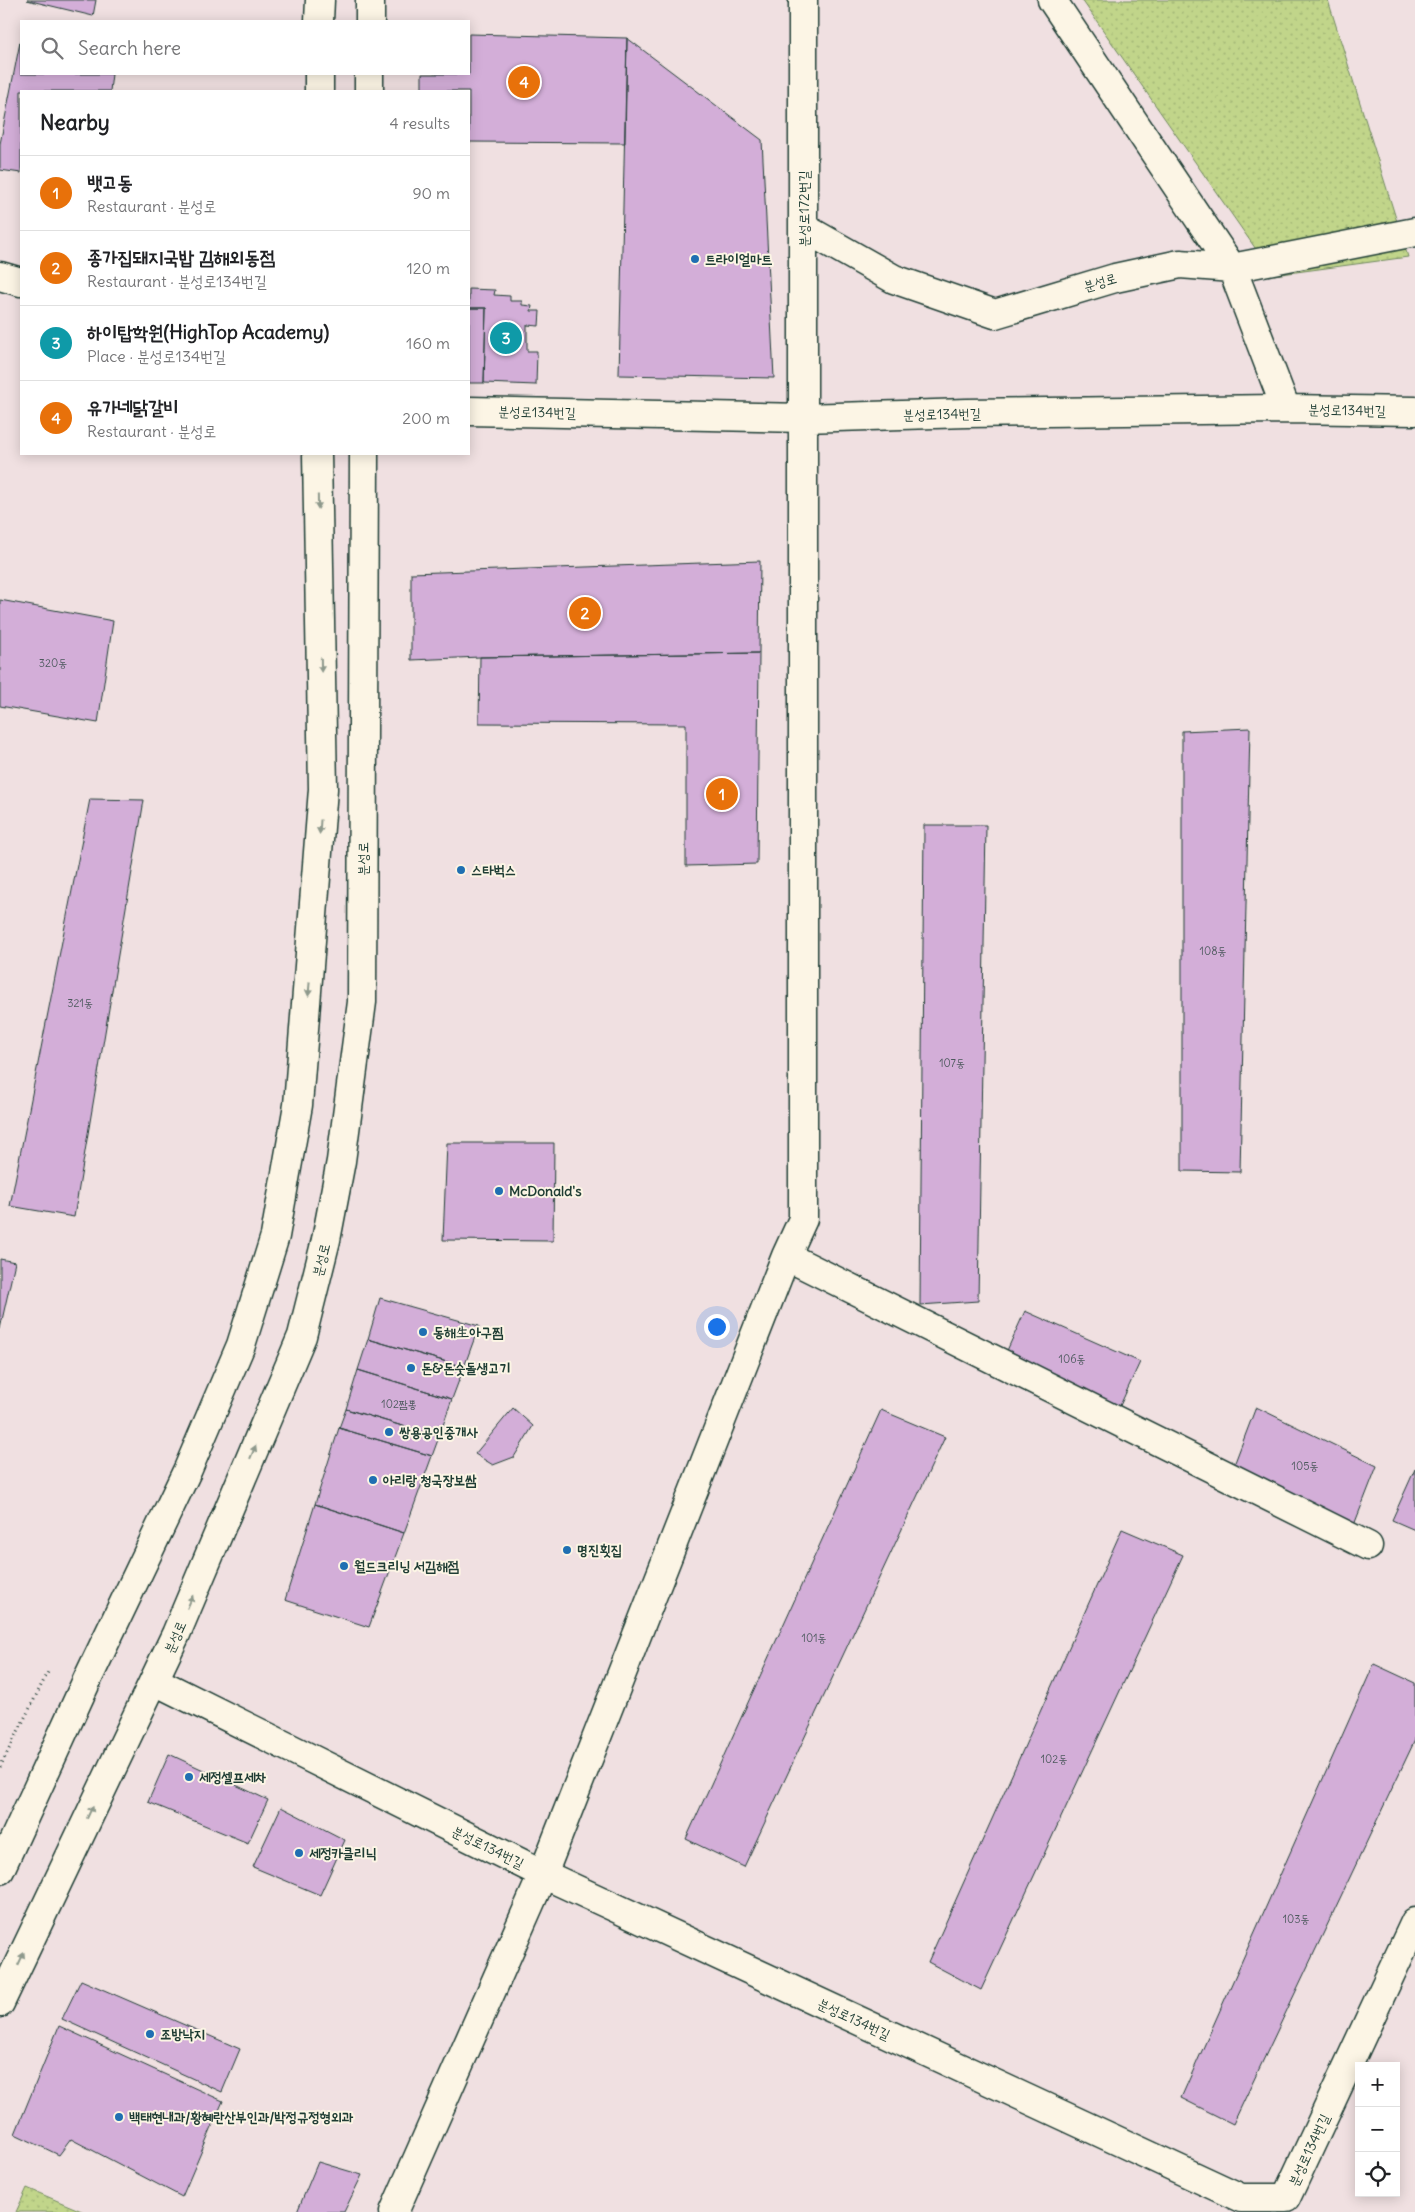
<!DOCTYPE html>
<html lang="en">
<head>
<meta charset="utf-8">
<style>
  :root { --surface:#fff; --page:#f6f6f6; --text:#202124; --muted:#757577; --line:#e0e0e0; --accent:#1f6fb2 }
  body { margin:0; font-family:Delius,"LXGW WenKai TC","Poor Story",sans-serif; background:var(--page); color:var(--text) }
  .controls { position:absolute; right:15px; bottom:15px; display:grid; overflow:hidden; border-radius:0px; box-shadow:0 2px 12px #0003 }
  .controls button { width:45px; height:45px; display:grid; place-items:center; padding:0; border:0; border-bottom:1px solid var(--line); background:var(--surface); color:var(--text); font:25px sans-serif }
  .you { position:absolute; left:716px; top:1326px; width:18px; height:18px; margin:-12px; border:4px solid #fff; border-radius:50%; background:#1a73e8; box-shadow:0 0 0 8px #1a73e833 }
  .badge { display:grid; place-items:center; width:32px; height:32px; border-radius:50%; background:var(--accent); color:#fff; font-size:16px; font-weight:700 }
  .pin { position:absolute; translate:-50% -50%; border:2px solid #fff; box-shadow:0 1px 5px #0006 }
  .list { margin:0; padding:0; list-style:none }
  h2 { display:flex; justify-content:space-between; align-items:center; height:65px; margin:0; padding:0 20px; font-size:21px }
  h2 small { font-size:16px; font-weight:400; color:var(--muted) }
  .list li { display:grid; grid-template-columns:32px 1fr auto; gap:15px; align-items:center; box-sizing:border-box; height:75px; padding:0 20px; border-top:1px solid var(--line) }
  .list b { display:block; font-size:19px; white-space:nowrap }
  .list p { margin:0; font-size:16px; white-space:nowrap; color:var(--muted) }
  .list em { font-size:16px; font-style:normal; color:var(--muted) }
  .icon { flex:none; width:28px; height:28px; fill:none; stroke:currentColor; stroke-width:2; stroke-linecap:round; stroke-linejoin:round }
  .map { position:relative; flex:none; width:1415px; height:2212px; overflow:hidden }
  .search { position:absolute; background:var(--surface); box-shadow:0 2px 12px #0003; left:20px; top:20px; width:450px; height:55px; display:flex; align-items:center; gap:12px; box-sizing:border-box; padding:0 18px; border-radius:0px; color:var(--muted); font-size:19px }
  .panel { position:absolute; background:var(--surface); box-shadow:0 2px 12px #0003; left:20px; top:90px; width:450px; height:365px; border-radius:0px }
  .map>svg:first-child { display:block }
  .grass { fill:url(#grass-dots); stroke:#70895f }
  .building { fill:#d3aed8; stroke:#1f3d34 }
  .lines { fill:none; stroke-linecap:round; stroke-linejoin:round }
  .minor-casing { stroke:#1f3d34; stroke-width:31 }
  .major-casing { stroke:#1f3d34; stroke-width:31 }
  .path { stroke:#1f3d34; stroke-width:3; stroke-dasharray:1 4; stroke-linecap:butt }
  .minor { stroke:#fcf5e5; stroke-width:28 }
  .major { stroke:#fcf5e5; stroke-width:28 }
  .oneway { fill:#8e998c }
  .poi-dot { fill:#1f6fb2; stroke:#fcf5e5; stroke-width:2 }
  .labels { text-anchor:middle; dominant-baseline:central; stroke-width:4; stroke-linejoin:round; paint-order:stroke }
  .number-label { font-size:11px; fill:#4c595d }
  .street-label { font-size:14px; fill:#1f3d34; stroke:#fcf5e5 }
  .poi-label { font-size:14px; font-weight:bold; fill:#1f3d34; stroke:#fcf5e5; text-anchor:start }
</style>
</head>
<body>
<div class="map">
<svg width="1415" height="2212" viewBox="0 0 1415 2212">
  <defs>
    <pattern id="grass-dots" width="8" height="8" patternUnits="userSpaceOnUse" patternTransform="scale(1.25)"><rect width="8" height="8" fill="#c1d58a"/><path d="M2 2h.1M6 6h.1" fill="none" stroke="#a5b878" stroke-width="1.8" stroke-linecap="round"/></pattern>
  </defs>
  <rect width="100%" height="100%" fill="#f0e0e1"/>
  <filter id="ink" filterUnits="userSpaceOnUse"><feTurbulence type="fractalNoise" baseFrequency=".02" numOctaves="2"/><feDisplacementMap in="SourceGraphic" scale="10" xChannelSelector="R" yChannelSelector="G"/><feConvolveMatrix kernelMatrix="1 2 1 2 8 2 1 2 1" color-interpolation-filters="sRGB"/></filter>
  <g filter="url(#ink)">
    <path class="grass" d="M 1082,0 L 1328,0 L 1408,257 L 1274,275 Z
      M 27,2188 L 84,2212 L 16,2212 Z"/>
    <path class="building" d="M 27,0 L 96,0 L 93,16 Z
      M 469,34 L 627,38 L 625,143 L 469,142 L 469,91 L 422,91 L 422,74 L 469,74 Z
      M 627,38 L 762,140 L 774,378 L 619,375 Z
      M 20,42 L 21,74 L 112,74 L 110,91 L 21,91 L 21,173 L 0,170 L 0,144 Z
      M 469,289 L 495,290 L 494,295 L 510,296 L 510,301 L 522,301 L 522,305 L 532,306 L 531,311 L 540,311 L 539,326 L 527,325 L 527,351 L 537,351 L 536,385 L 484,383 L 486,308 L 469,308 Z
      M 469,308 L 486,308 L 484,383 L 469,383 Z
      M 760,561 L 759,653 L 480,657 L 411,660 L 411,573 Z
      M 0,600 L 113,621 L 98,723 L 0,706 Z
      M 759,653 L 757,864 L 686,866 L 686,724 L 479,723 L 480,657 Z
      M 1250,728 L 1240,1172 L 1182,1171 L 1182,731 Z
      M 90,799 L 144,800 L 74,1217 L 10,1206 Z
      M 924,825 L 986,825 L 978,1301 L 920,1305 Z
      M 447,1143 L 554,1143 L 553,1241 L 443,1240 Z
      M 0,1259 L 15,1262 L 0,1329 Z
      M 380,1298 L 479,1326 L 464,1367 L 368,1339 Z
      M 1025,1311 L 1140,1362 L 1118,1410 L 1005,1355 Z
      M 368,1339 L 464,1367 L 452,1399 L 358,1370 Z
      M 358,1370 L 452,1399 L 439,1437 L 346,1409 Z
      M 1256,1407 L 1377,1466 L 1354,1525 L 1234,1465 Z
      M 513,1408 L 533,1426 L 514,1457 L 493,1465 L 475,1454 Z
      M 346,1409 L 439,1437 L 432,1456 L 339,1428 Z
      M 881,1410 L 945,1437 L 744,1867 L 686,1839 Z
      M 339,1428 L 432,1456 L 404,1533 L 315,1504 Z
      M 1415,1469 L 1415,1530 L 1392,1520 Z
      M 315,1504 L 404,1533 L 369,1627 L 285,1600 Z
      M 1122,1529 L 1183,1555 L 981,1990 L 928,1962 Z
      M 1374,1664 L 1415,1683 L 1415,1740 L 1233,2124 L 1181,2098 Z
      M 169,1754 L 268,1800 L 248,1843 L 148,1802 Z
      M 281,1807 L 345,1840 L 320,1895 L 253,1867 Z
      M 81,1980 L 240,2049 L 222,2092 L 62,2019 Z
      M 59,2026 L 223,2101 L 182,2197 L 71,2139 L 59,2155 L 15,2134 Z
      M 318,2162 L 362,2175 L 344,2212 L 297,2212 Z"/>
    <g class="lines">
      <defs>
        <path id="minor" d="M 1052,0 L 1232,268 L 1286,409
          M 804,228 L 894,279 L 995,314 L 1115,278 L 1180,264 L 1232,268 L 1415,232
          M 0,276 L 21,282
          M 469,411 L 804,418 L 967,413 L 1286,409 L 1415,411
          M 786,1256 L 1368,1546
          M 155,1681 L 543,1874 L 1241,2198 L 1286,2198 L 1415,1922
          M 394,2212 L 543,1874 L 786,1256 L 803,1219 L 803,0"/>
        <path id="major" d="M 319,21 L 320,0
          M 370,21 L 370,0
          M 319,91 L 319,74
          M 369,91 L 369,74
          M 0,1870 L 88,1678 L 188,1469 L 241,1345 L 275,1236 L 298,1105 L 323,789 L 317,454
          M 0,2003 L 176,1634 L 302,1336 L 326,1240 L 341,1161 L 362,1002 L 364,454"/>
      </defs>
      <use href="#minor" class="minor-casing"/>
      <use href="#major" class="major-casing"/>
      <path class="path" d="M 0,1767 L 49,1670"/>
      <use href="#minor" class="minor"/>
      <use href="#major" class="major"/>
    </g>
    <defs><path id="oneway-solid" d="M-6-.8H1V-3.2L6.5 0L1 3.2V.8H-6Z" transform="scale(1.25)"/></defs>
    <g class="oneway">
      <use href="#oneway-solid" transform="translate(318 502) rotate(89)"/>
      <use href="#oneway-solid" transform="translate(321 665) rotate(89)"/>
      <use href="#oneway-solid" transform="translate(320 827) rotate(94)"/>
      <use href="#oneway-solid" transform="translate(309 989) rotate(95)"/>
      <use href="#oneway-solid" transform="translate(253 1452) rotate(-67)"/>
      <use href="#oneway-solid" transform="translate(190 1602) rotate(-67)"/>
      <use href="#oneway-solid" transform="translate(90 1812) rotate(-65)"/>
      <use href="#oneway-solid" transform="translate(21 1959) rotate(-65)"/>
    </g>
  </g>
  <g class="poi-dot">
    <circle cx="695" cy="259" r="5"/>
    <circle cx="461" cy="870" r="5"/>
    <circle cx="499" cy="1191" r="5"/>
    <circle cx="423" cy="1332" r="5"/>
    <circle cx="411" cy="1368" r="5"/>
    <circle cx="389" cy="1432" r="5"/>
    <circle cx="373" cy="1480" r="5"/>
    <circle cx="567" cy="1550" r="5"/>
    <circle cx="344" cy="1566" r="5"/>
    <circle cx="189" cy="1777" r="5"/>
    <circle cx="299" cy="1853" r="5"/>
    <circle cx="150" cy="2034" r="5"/>
    <circle cx="119" cy="2117" r="5"/>
  </g>
  <g class="labels">
    <g class="number-label">
      <text x="53" y="663">320동</text>
      <text x="1213" y="951">108동</text>
      <text x="80" y="1003">321동</text>
      <text x="952" y="1063">107동</text>
      <text x="1072" y="1359">106동</text>
      <text x="399" y="1404">102짬뽕</text>
      <text x="1305" y="1466">105동</text>
      <text x="814" y="1638">101동</text>
      <text x="1054" y="1759">102동</text>
      <text x="1296" y="1919">103동</text>
    </g>
    <g class="street-label">
      <text transform="translate(804 209) rotate(-90)">분성로172번길</text>
      <text transform="translate(1100 282) rotate(-16)">분성로</text>
      <text transform="translate(1347 410) rotate(1)">분성로134번길</text>
      <text transform="translate(537 412) rotate(1)">분성로134번길</text>
      <text transform="translate(942 414) rotate(-1)">분성로134번길</text>
      <text transform="translate(363 859) rotate(-90)">분성로</text>
      <text transform="translate(321 1260) rotate(-76)">분성로</text>
      <text transform="translate(175 1637) rotate(-66)">분성로</text>
      <text transform="translate(488 1847) rotate(26)">분성로134번길</text>
      <text transform="translate(854 2019) rotate(25)">분성로134번길</text>
      <text transform="translate(1309 2150) rotate(-65)">분성로134번길</text>
    </g>
    <g class="poi-label">
      <text x="705" y="259">트라이얼마트</text>
      <text x="471" y="870">스타벅스</text>
      <text x="509" y="1191">McDonald's</text>
      <text x="433" y="1332">동해生아구찜</text>
      <text x="421" y="1368">돈&amp;돈숫돌생고기</text>
      <text x="399" y="1432">쌍용공인중개사</text>
      <text x="383" y="1480">아리랑 청국장보쌈</text>
      <text x="577" y="1550">명진횟집</text>
      <text x="354" y="1566">월드크리닝 서김해점</text>
      <text x="199" y="1777">세정셀프세차</text>
      <text x="309" y="1853">세정카클리닉</text>
      <text x="160" y="2034">조방낙지</text>
      <text x="129" y="2117">백태현내과/황혜란산부인과/박정규정형외과</text>
    </g>
  </g>
</svg>
<div class="controls">
<button>+</button>
<button>−</button>
<button><svg class="icon" aria-label="locate" viewBox="0 0 24 24"><circle cx="12" cy="12" r="6"/><path d="M12 2v4M12 18v4M2 12h4M18 12h4"/></svg></button>
</div>
<div class="you"></div>
<div class="pin badge" style="left:722px;top:794px;background:#e8710a">1</div>
<div class="pin badge" style="left:585px;top:613px;background:#e8710a">2</div>
<div class="pin badge" style="left:506px;top:338px;background:#0f9aa8">3</div>
<div class="pin badge" style="left:524px;top:82px;background:#e8710a">4</div>
<div class="search"><svg class="icon" aria-label="search" viewBox="0 0 24 24"><circle cx="10" cy="10" r="6"/><path d="M15 15l6 6"/></svg>Search here</div>
<section class="panel">
<h2>Nearby<small>4 results</small></h2>
<ul class="list">
<li><span class="badge" style="background:#e8710a">1</span><div><b>뱃고동</b><p>Restaurant · 분성로</p></div><em>90 m</em></li>
<li><span class="badge" style="background:#e8710a">2</span><div><b>종가집돼지국밥 김해외동점</b><p>Restaurant · 분성로134번길</p></div><em>120 m</em></li>
<li><span class="badge" style="background:#0f9aa8">3</span><div><b>하이탑학원(HighTop Academy)</b><p>Place · 분성로134번길</p></div><em>160 m</em></li>
<li><span class="badge" style="background:#e8710a">4</span><div><b>유가네닭갈비</b><p>Restaurant · 분성로</p></div><em>200 m</em></li>
</ul>
</section>
</div>
</body>
</html>
